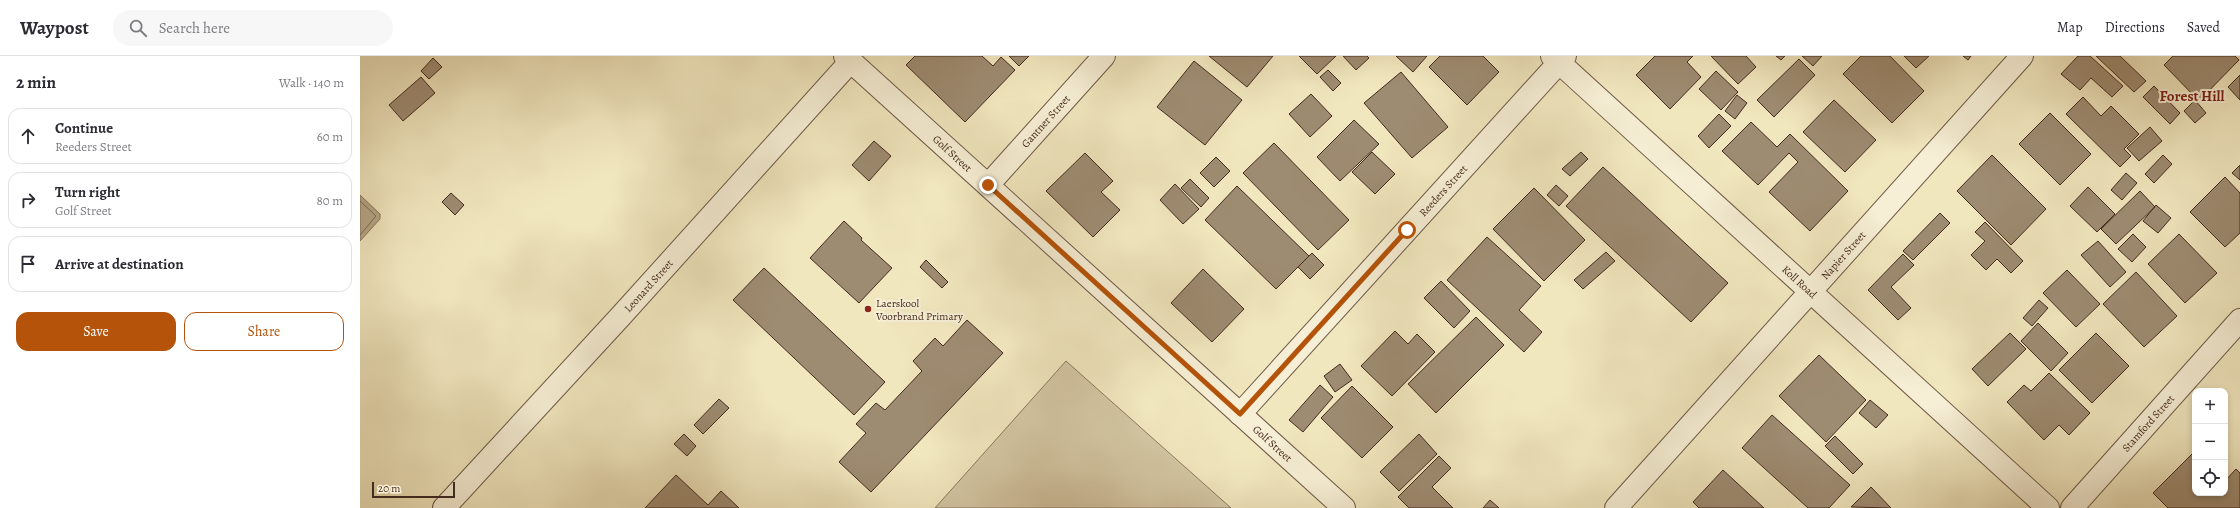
<!DOCTYPE html>
<html lang="en">
<head>
<meta charset="utf-8">
<style>
  :root { --surface:#fff; --page:#f7f7f7; --text:#2b2b33; --muted:#7c7c81; --line:#e1e1e2; --accent:#b45309 }
  body { margin:0; font-family:Alegreya,serif; background:var(--page); color:var(--text) }
  .controls { position:absolute; right:12px; bottom:12px; display:grid; overflow:hidden; border-radius:8px; box-shadow:0 2px 6px #0003 }
  .controls button { width:36px; height:36px; display:grid; place-items:center; padding:0; border:0; border-bottom:1px solid var(--line); background:var(--surface); color:var(--text); font:20px sans-serif }
  .scale { position:absolute; left:12px; bottom:10px; width:83px; box-sizing:border-box; padding-left:4px; border:2px solid #452a1e; border-top:0; font-size:11px; line-height:14px; white-space:nowrap; color:#452a1e; -webkit-text-stroke:3px #f6efd5; paint-order:stroke }
  .stop { position:absolute; width:12px; height:12px; margin:-9px; border:3px solid #b45309; border-radius:50%; background:#fff }
  .stop.end { background:#b45309; border-color:#fff; box-shadow:0 1px 4px #0008 }
  .list { margin:0; padding:0; list-style:none }
  h2 { display:flex; justify-content:space-between; align-items:center; height:52px; margin:0; padding:0 16px; font-size:17px }
  h2 small { font-size:13px; font-weight:400; color:var(--muted) }
  .list li { display:grid; grid-template-columns:26px 1fr auto; gap:12px; align-items:center; box-sizing:border-box; height:56px; margin:0 8px 8px; padding:0 8px; border:1px solid var(--line); border-radius:12px }
  .list b { display:block; font-size:15px; white-space:nowrap }
  .list p { margin:0; font-size:13px; white-space:nowrap; color:var(--muted) }
  .list em { font-size:13px; font-style:normal; color:var(--muted) }
  .actions { display:flex; gap:8px; padding:12px 16px }
  .actions a { flex:1; padding:9px 0; border:1px solid var(--accent); border-radius:12px; text-align:center; font-size:14px; color:var(--accent) }
  .actions .main { background:var(--accent); color:#fff }
  .icon { flex:none; width:22px; height:22px; fill:none; stroke:currentColor; stroke-width:2; stroke-linecap:round; stroke-linejoin:round }
  .map { position:relative; flex:none; width:1880px; height:452px; overflow:hidden }
  header { display:flex; align-items:center; gap:24px; box-sizing:border-box; height:56px; padding:0 20px; background:var(--surface); border-bottom:1px solid var(--line) }
  header strong { font-size:19px }
  nav { display:flex; gap:22px; margin-inline-start:auto; font-size:14px }
  .search { width:280px; height:36px; background:var(--page); display:flex; align-items:center; gap:10px; box-sizing:border-box; padding:0 14px; border-radius:22px; color:var(--muted); font-size:15px }
  main { display:flex }
  aside { flex:1; background:var(--surface) }
  .map>svg:first-child { display:block }
  .green { fill:#d4c7a4; stroke:#8c7861 }
  .water { fill:#b7a788; stroke:#89755e }
  .lines { fill:none; stroke-linecap:round; stroke-linejoin:round }
  .shore { stroke:#7e6853; stroke-width:1 }
  .building { fill:#9e8c72; stroke:#452a1e }
  .minor-casing { stroke:#705946; stroke-width:24 }
  .minor { stroke:#f6efd5; stroke-width:22 }
  .route { stroke:#b45309; stroke-width:5 }
  .poi-dot { fill:#8f2418; stroke:#f6efd5; stroke-width:1.5 }
  .labels { text-anchor:middle; dominant-baseline:central; stroke-width:4; stroke-linejoin:round; paint-order:stroke }
  .street-label { font-size:11px; fill:#452a1e; stroke:#f6efd5 }
  .poi-label { font-size:11px; fill:#452a1e; stroke:#f6efd5; text-anchor:start }
  .district-label { font-size:15px; font-weight:bold; fill:#7a1f14; stroke:#f6efd5 }
</style>
</head>
<body>
<header>
<strong>Waypost</strong>
<div class="search"><svg class="icon" aria-label="search" viewBox="0 0 24 24"><circle cx="10" cy="10" r="6"/><path d="M15 15l6 6"/></svg>Search here</div>
<nav><a>Map</a><a>Directions</a><a>Saved</a></nav>
</header>
<main>
<aside>
<h2>2 min<small>Walk · 140 m</small></h2>
<ul class="list">
<li><svg class="icon" aria-label="ahead" viewBox="0 0 24 24"><path d="M12 20V5M6 11l6-6 6 6"/></svg><div><b>Continue</b><p>Reeders Street</p></div><em>60 m</em></li>
<li><svg class="icon" aria-label="right" viewBox="0 0 24 24"><path d="M7 20v-9h11M14 6l5 5-5 5"/></svg><div><b>Turn right</b><p>Golf Street</p></div><em>80 m</em></li>
<li><svg class="icon" aria-label="arrive" viewBox="0 0 24 24"><path d="M6 21V4h12l-3 4 3 4H6"/></svg><div><b>Arrive at destination</b></div></li>
</ul>
<div class="actions"><a class="main">Save</a><a>Share</a></div>
</aside>
<div class="map">
<svg width="1880" height="452" viewBox="0 0 1880 452">
  <rect width="100%" height="100%" fill="#f1e7bf"/>
  <filter id="stains"><feTurbulence type="fractalNoise" baseFrequency=".005" numOctaves="4"/><feColorMatrix values="0 0 0 0 .2 0 0 0 0 .09 0 0 0 0 .02 0 0 0 .5 -.17"/></filter>
  <radialGradient id="worn" r=".72"><stop offset=".6" stop-color="#630" stop-opacity="0"/><stop offset="1" stop-color="#630" stop-opacity=".3"/></radialGradient>
  <path class="green" d="M 706,305 L 871,452 L 575,452 Z"/>
  <path class="water" d="M 0,139 L 20,158 L 20,163 L 0,185 Z"/>
  <g class="lines">
    <path class="shore" d="M 0,145 L 16,160 L 0,179"/>
  </g>
  <path class="building" d="M 555,0 L 622,0 L 633,10 L 641,1 L 655,14 L 605,66 L 546,9 Z
    M 649,0 L 669,0 L 659,10 Z
    M 849,0 L 913,0 L 887,31 Z
    M 939,0 L 976,0 L 957,18 Z
    M 983,0 L 1007,0 L 1009,2 L 996,14 Z
    M 1036,0 L 1067,0 L 1053,16 Z
    M 1080,0 L 1123,0 L 1139,16 L 1107,49 L 1069,11 Z
    M 1295,0 L 1333,0 L 1327,6 L 1341,21 L 1310,53 L 1276,19 Z
    M 1351,0 L 1386,0 L 1396,11 L 1378,28 Z
    M 1416,0 L 1425,0 L 1421,4 Z
    M 1442,0 L 1462,0 L 1453,10 Z
    M 1501,0 L 1530,0 L 1564,35 L 1532,67 L 1483,18 Z
    M 1544,0 L 1569,0 L 1556,12 Z
    M 1603,0 L 1611,0 L 1608,4 Z
    M 1718,0 L 1730,0 L 1763,30 L 1752,41 L 1731,22 L 1720,34 L 1701,18 Z
    M 1736,0 L 1760,0 L 1786,25 L 1774,36 Z
    M 1813,0 L 1875,0 L 1879,4 L 1839,45 L 1804,9 Z
    M 73,2 L 82,11 L 69,23 L 61,15 Z
    M 1439,3 L 1455,19 L 1414,61 L 1397,44 Z
    M 834,5 L 882,44 L 845,89 L 797,51 Z
    M 968,14 L 981,27 L 973,35 L 960,21 Z
    M 1356,15 L 1378,36 L 1361,54 L 1339,33 Z
    M 1041,16 L 1088,71 L 1052,102 L 1004,47 Z
    M 1880,19 L 1880,44 L 1868,31 Z
    M 61,21 L 75,37 L 43,65 L 29,49 Z
    M 1794,30 L 1820,57 L 1810,68 L 1783,41 Z
    M 951,38 L 972,60 L 950,81 L 929,58 Z
    M 1377,39 L 1387,47 L 1375,63 L 1365,55 Z
    M 1723,41 L 1741,60 L 1751,50 L 1779,78 L 1764,93 L 1771,100 L 1760,111 L 1706,58 Z
    M 1474,44 L 1516,84 L 1485,116 L 1443,76 Z
    M 1835,44 L 1846,57 L 1835,67 L 1824,55 Z
    M 1690,57 L 1731,98 L 1700,129 L 1659,88 Z
    M 1359,58 L 1371,70 L 1349,92 L 1338,80 Z
    M 994,64 L 1019,88 L 980,125 L 957,101 Z
    M 1391,66 L 1417,91 L 1430,78 L 1488,135 L 1450,175 L 1409,136 L 1438,106 L 1429,97 L 1398,129 L 1362,95 Z
    M 1790,71 L 1802,85 L 1779,105 L 1767,92 Z
    M 514,85 L 531,100 L 509,125 L 492,109 Z
    M 914,87 L 989,164 L 958,194 L 883,117 Z
    M 1012,96 L 1035,118 L 1015,138 L 992,116 Z
    M 1221,96 L 1228,103 L 1210,120 L 1202,113 Z
    M 725,97 L 753,125 L 741,136 L 760,154 L 733,181 L 686,135 Z
    M 1632,99 L 1686,153 L 1651,189 L 1597,135 Z
    M 1803,99 L 1812,108 L 1794,127 L 1785,118 Z
    M 856,101 L 870,115 L 854,131 L 840,117 Z
    M 1880,109 L 1880,124 L 1872,117 Z
    M 1243,111 L 1368,227 L 1331,266 L 1206,150 Z
    M 1766,117 L 1777,127 L 1762,144 L 1751,134 Z
    M 1865,121 L 1880,137 L 1880,177 L 1865,191 L 1830,156 Z
    M 830,123 L 849,142 L 841,151 L 821,132 Z
    M 815,128 L 839,153 L 823,168 L 800,144 Z
    M 1196,129 L 1208,140 L 1199,150 L 1187,139 Z
    M 877,130 L 949,200 L 916,233 L 845,164 Z
    M 1728,131 L 1755,158 L 1737,176 L 1710,150 Z
    M 1174,132 L 1225,184 L 1184,225 L 1133,173 Z
    M 1780,135 L 1795,151 L 1756,188 L 1741,173 Z
    M 91,137 L 104,149 L 95,159 L 82,146 Z
    M 1796,149 L 1811,162 L 1798,177 L 1783,165 Z
    M 1580,157 L 1590,167 L 1553,204 L 1543,195 Z
    M 484,165 L 502,182 L 501,184 L 532,212 L 499,247 L 450,202 Z
    M 1625,166 L 1663,205 L 1651,217 L 1637,203 L 1626,214 L 1611,199 L 1625,185 L 1615,176 Z
    M 1773,178 L 1786,191 L 1772,206 L 1758,193 Z
    M 1819,178 L 1857,217 L 1825,247 L 1788,208 Z
    M 1127,181 L 1181,230 L 1159,254 L 1182,276 L 1164,296 L 1087,224 Z
    M 1738,185 L 1766,216 L 1750,231 L 1721,199 Z
    M 1246,196 L 1255,205 L 1223,233 L 1214,224 Z
    M 952,197 L 964,209 L 950,223 L 938,211 Z
    M 1543,198 L 1554,209 L 1531,231 L 1551,252 L 1538,264 L 1508,234 Z
    M 566,204 L 588,226 L 582,232 L 560,211 Z
    M 404,212 L 525,326 L 494,359 L 373,244 Z
    M 843,213 L 884,253 L 852,286 L 811,247 Z
    M 1707,214 L 1740,248 L 1716,271 L 1683,237 Z
    M 1776,216 L 1817,260 L 1784,291 L 1743,248 Z
    M 1081,225 L 1110,255 L 1094,272 L 1064,242 Z
    M 1679,244 L 1688,252 L 1672,270 L 1663,262 Z
    M 1116,261 L 1144,289 L 1076,357 L 1048,328 Z
    M 607,264 L 643,297 L 511,436 L 479,406 L 506,377 L 496,368 L 516,347 L 525,354 L 562,315 L 553,305 L 575,282 L 583,290 Z
    M 1678,267 L 1708,297 L 1691,315 L 1661,285 Z
    M 1035,275 L 1048,288 L 1057,278 L 1075,296 L 1032,340 L 1001,310 Z
    M 1650,277 L 1666,293 L 1628,330 L 1612,313 Z
    M 1736,277 L 1769,310 L 1732,347 L 1699,314 Z
    M 1459,299 L 1506,344 L 1466,386 L 1419,340 Z
    M 980,308 L 992,324 L 975,336 L 964,320 Z
    M 1689,317 L 1730,357 L 1709,379 L 1699,369 L 1684,384 L 1647,346 L 1664,329 L 1671,335 Z
    M 960,329 L 973,341 L 943,376 L 929,364 Z
    M 992,330 L 1033,371 L 1002,402 L 961,362 Z
    M 359,343 L 369,352 L 343,378 L 334,369 Z
    M 1510,344 L 1528,359 L 1516,372 L 1499,357 Z
    M 1412,359 L 1490,429 L 1469,452 L 1448,452 L 1382,392 Z
    M 324,378 L 336,390 L 327,400 L 314,388 Z
    M 1059,378 L 1077,398 L 1039,435 L 1020,416 Z
    M 1475,380 L 1503,408 L 1493,418 L 1465,390 Z
    M 1833,397 L 1835,399 L 1835,437 L 1865,437 L 1865,425 L 1876,413 L 1880,417 L 1880,452 L 1808,452 L 1793,437 Z
    M 1079,400 L 1091,412 L 1072,431 L 1093,452 L 1049,452 L 1038,441 Z
    M 1363,414 L 1404,452 L 1339,452 L 1333,446 Z
    M 316,419 L 348,449 L 361,435 L 379,452 L 285,452 Z
    M 1511,431 L 1531,452 L 1491,451 Z
    M 1130,444 L 1139,452 L 1123,452 Z"/>
  <g class="lines">
    <defs>
      <g id="minor">
        <path id="s1" d="M 485,0 L 984,452"/>
        <path id="s2" d="M 1192,0 L 1688,452"/>
        <path id="s3" d="M 628,129 L 744,0"/>
        <path id="s4" d="M 880,358 L 1205,0"/>
        <path id="s5" d="M 84,452 L 260,261 L 491,5"/>
        <path id="s6" d="M 1256,452 L 1662,0"/>
        <path id="s7" d="M 1712,452 L 1880,264"/>
      </g>
    </defs>
    <use href="#minor" class="minor-casing"/>
    <use href="#minor" class="minor"/>
  </g>
  <g class="lines">
    <path class="route" d="M 628,129 L 880,358 L 1047,174"/>
  </g>
  <circle class="poi-dot" cx="508" cy="253" r="4"/>
  <g class="labels">
    <g class="street-label">
      <text stroke="none"><textPath href="#s3" startOffset="86">Gantner Street</textPath></text>
      <text stroke="none"><textPath href="#s1" startOffset="145">Golf Street</textPath></text>
      <text stroke="none"><textPath href="#s4" startOffset="302">Reeders Street</textPath></text>
      <text stroke="none"><textPath href="#s6" startOffset="340">Napier Street</textPath></text>
      <text stroke="none"><textPath href="#s2" startOffset="335">Koll Road</textPath></text>
      <text stroke="none"><textPath href="#s5" startOffset="302">Leonard Street</textPath></text>
      <text stroke="none"><textPath href="#s7" startOffset="114">Stamford Street</textPath></text>
      <text stroke="none"><textPath href="#s1" startOffset="577">Golf Street</textPath></text>
    </g>
    <g class="poi-label">
      <text x="516" y="247">Laerskool<tspan x="516" dy="13">Voorbrand Primary</tspan></text>
    </g>
    <g class="district-label">
      <text x="1832" y="40">Forest Hill</text>
    </g>
  </g>
  <rect width="100%" height="100%" filter="url(#stains)"/>
  <rect width="100%" height="100%" fill="url(#worn)"/>
</svg>
<div class="controls">
<button>+</button>
<button>−</button>
<button><svg class="icon" aria-label="locate" viewBox="0 0 24 24"><circle cx="12" cy="12" r="6"/><path d="M12 2v4M12 18v4M2 12h4M18 12h4"/></svg></button>
</div>
<div class="scale">20 m</div>
<div class="stop" style="left:1047px;top:174px"></div>
<div class="stop end" style="left:628px;top:129px"></div>
</div>
</main>
</body>
</html>
